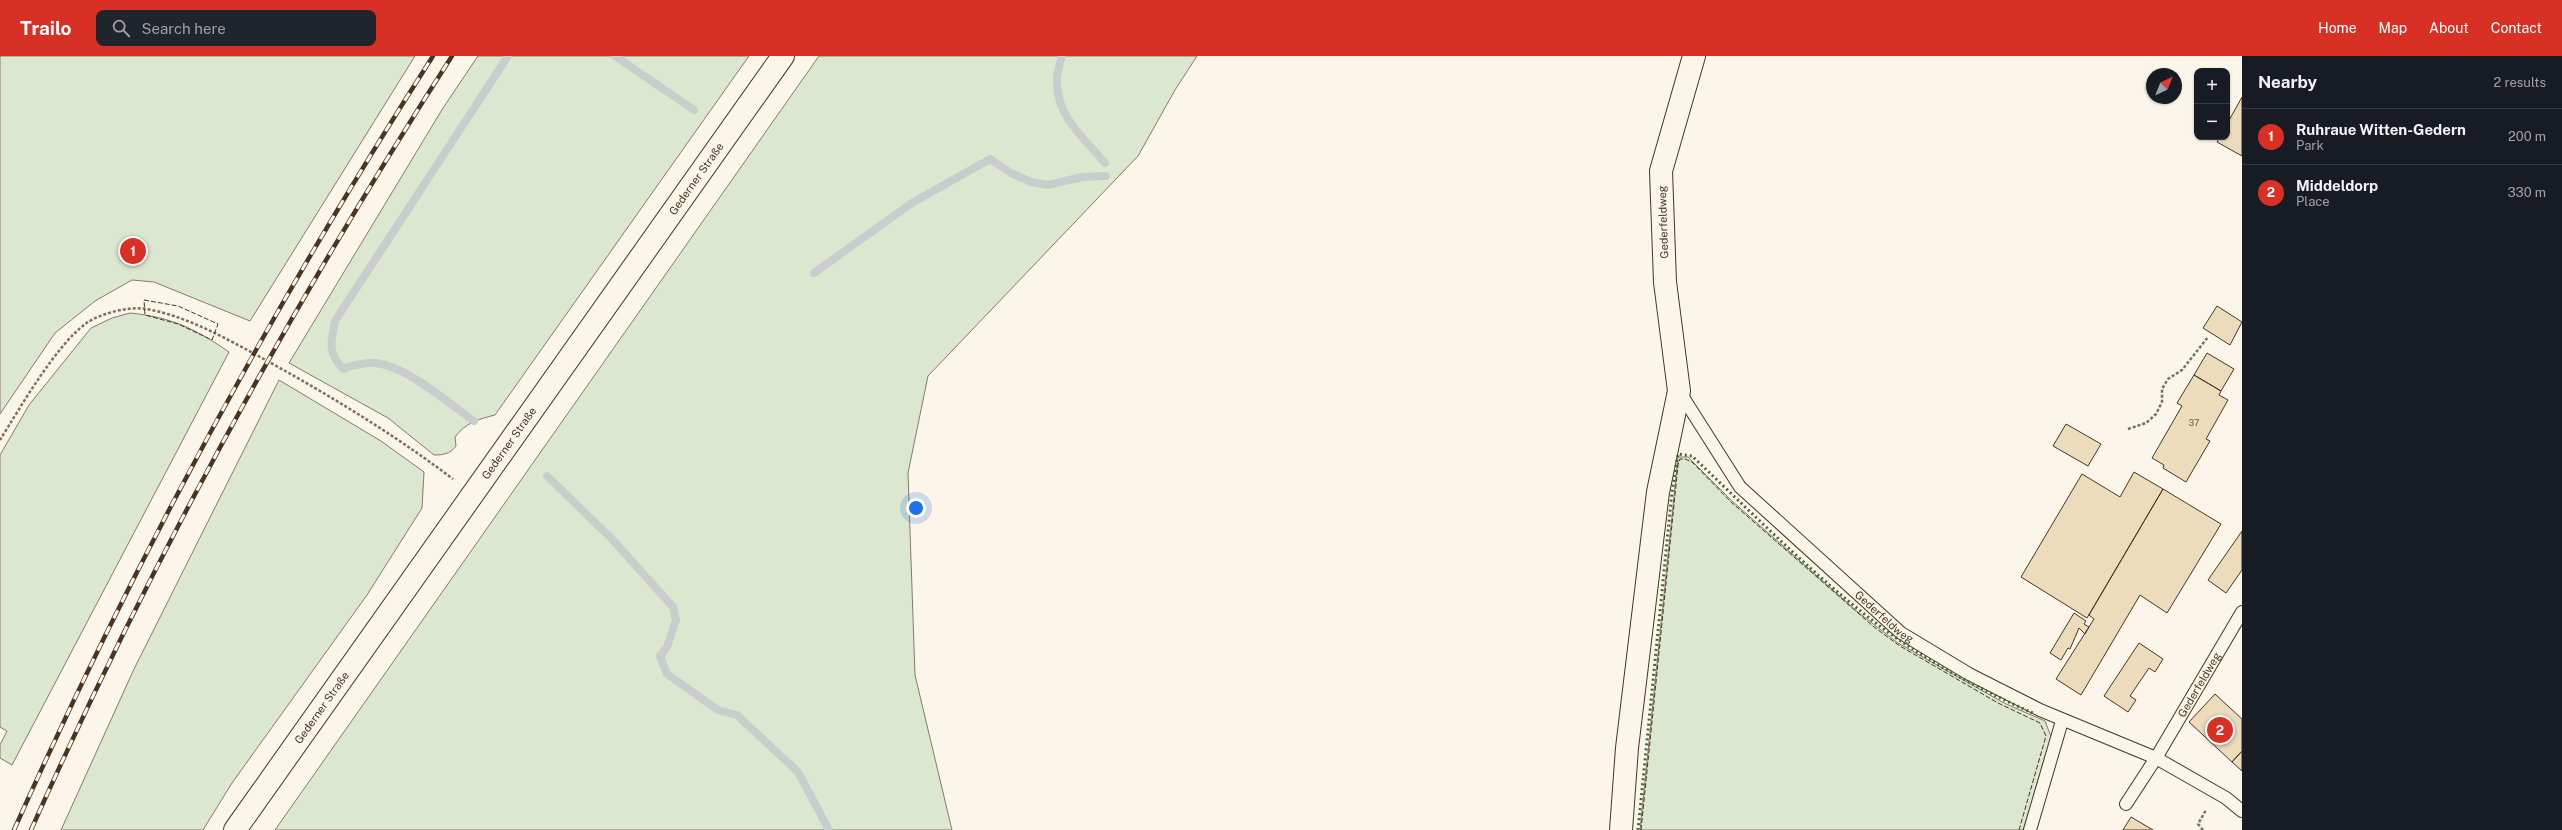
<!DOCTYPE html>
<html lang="en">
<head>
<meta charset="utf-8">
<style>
  :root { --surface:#171b24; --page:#20242c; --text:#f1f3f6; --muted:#9ea1a6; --line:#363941; --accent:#d93025 }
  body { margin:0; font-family:"Public Sans",sans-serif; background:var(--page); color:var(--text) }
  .controls { position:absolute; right:12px; top:12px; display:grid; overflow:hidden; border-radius:8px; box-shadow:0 1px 3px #0004 }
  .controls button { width:36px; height:36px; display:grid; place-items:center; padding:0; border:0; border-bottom:1px solid var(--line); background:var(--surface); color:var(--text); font:20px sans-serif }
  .compass { position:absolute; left:2146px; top:12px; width:36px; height:36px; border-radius:50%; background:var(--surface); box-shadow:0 1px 3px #0004; rotate:43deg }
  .you { position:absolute; left:916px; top:452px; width:14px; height:14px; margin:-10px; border:3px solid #fff; border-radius:50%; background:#1a73e8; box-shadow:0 0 0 6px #1a73e833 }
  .badge { display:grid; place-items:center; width:26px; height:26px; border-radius:50%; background:var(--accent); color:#fff; font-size:13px; font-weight:700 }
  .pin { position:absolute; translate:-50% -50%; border:2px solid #fff; box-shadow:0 1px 4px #0006 }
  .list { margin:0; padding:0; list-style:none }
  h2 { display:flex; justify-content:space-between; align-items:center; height:52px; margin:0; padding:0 16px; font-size:17px }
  h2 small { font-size:13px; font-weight:400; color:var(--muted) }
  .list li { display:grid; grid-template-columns:26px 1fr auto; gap:12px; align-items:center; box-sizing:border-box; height:56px; padding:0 16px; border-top:1px solid var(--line) }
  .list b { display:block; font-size:15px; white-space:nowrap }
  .list p { margin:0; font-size:13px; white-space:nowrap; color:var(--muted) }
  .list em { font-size:13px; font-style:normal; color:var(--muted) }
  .icon { flex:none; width:22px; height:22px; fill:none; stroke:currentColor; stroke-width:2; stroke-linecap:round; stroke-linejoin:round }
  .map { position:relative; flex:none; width:2242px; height:774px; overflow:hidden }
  header { display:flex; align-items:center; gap:24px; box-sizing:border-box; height:56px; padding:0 20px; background:var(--accent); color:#fff }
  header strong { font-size:19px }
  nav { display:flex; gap:22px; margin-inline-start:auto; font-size:14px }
  .search { width:280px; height:36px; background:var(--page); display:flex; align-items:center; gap:10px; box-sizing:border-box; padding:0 14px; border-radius:8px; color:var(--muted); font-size:15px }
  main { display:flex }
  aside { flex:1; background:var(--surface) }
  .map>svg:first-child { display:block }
  .green { fill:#dce7d0; stroke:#887966 }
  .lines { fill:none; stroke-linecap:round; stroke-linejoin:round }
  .stream { stroke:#c9cecd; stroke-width:8 }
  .building { fill:#ecdcbc; stroke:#4a3520 }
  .lane-casing { stroke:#4a3520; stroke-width:14 }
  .street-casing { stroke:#4a3520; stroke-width:24 }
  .primary-casing { stroke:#4a3520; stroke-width:24 }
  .path { stroke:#7f6f5c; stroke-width:2.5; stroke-dasharray:3 2; stroke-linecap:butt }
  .lane { stroke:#fbf6e9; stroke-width:12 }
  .street { stroke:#fbf6e9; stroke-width:22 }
  .primary { stroke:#fbf6e9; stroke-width:22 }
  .rail-casing { stroke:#4a3520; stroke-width:4.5 }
  .rail { stroke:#fbf6e9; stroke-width:3; stroke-dasharray:9; stroke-linecap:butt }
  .hedge { stroke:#436837; stroke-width:3; stroke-dasharray:2 3; stroke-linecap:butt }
  .fence { stroke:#4a3520; stroke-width:1; stroke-dasharray:5 2; stroke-linecap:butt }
  .labels { text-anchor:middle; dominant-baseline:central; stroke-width:3; stroke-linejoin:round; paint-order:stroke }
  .number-label { font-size:9px; fill:#725f47 }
  .street-label { font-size:11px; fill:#4a3520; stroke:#fbf6e9 }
</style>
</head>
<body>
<header>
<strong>Trailo</strong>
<div class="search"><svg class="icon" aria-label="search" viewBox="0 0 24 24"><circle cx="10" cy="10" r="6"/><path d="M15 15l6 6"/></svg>Search here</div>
<nav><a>Home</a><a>Map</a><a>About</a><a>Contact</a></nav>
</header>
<main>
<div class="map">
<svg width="2242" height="774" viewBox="0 0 2242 774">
  <rect width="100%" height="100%" fill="#fbf6e9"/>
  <path class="green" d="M 0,0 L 415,0 L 250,265 L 154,226 L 132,224 L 95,245 L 55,277 L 0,358 Z
    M 478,0 L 749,0 L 495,359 C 479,363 465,367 455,381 L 456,390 C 450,398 443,399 434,399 L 388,362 L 289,307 L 443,52 Z
    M 819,0 L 1197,0 L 1175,34 L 1138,100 L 928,320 L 908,417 L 915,619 L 952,774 L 275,774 Z
    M 130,257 C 171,261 196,273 229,296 L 12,709 L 0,702 L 0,689 L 7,675 L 0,671 L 0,399 L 29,349 L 91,272 L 112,262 Z
    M 279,324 L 381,385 L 424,416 L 422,452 L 367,539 L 232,727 L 203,774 L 61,774 L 134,613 Z
    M 1678,401 L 1688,401 L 1732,445 L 1859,557 L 1898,587 L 2004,647 L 2045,665 L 2052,683 L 2023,774 L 1640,774 Z"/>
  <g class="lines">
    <path class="stream" d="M 615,0 L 694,54
      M 1062,0 C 1060,8 1056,19 1057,27 C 1057,61 1085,83 1105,107
      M 814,217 L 912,147 L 990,103 L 1011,117 L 1031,126 L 1048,129 L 1082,121 L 1106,120
      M 474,365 C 448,347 408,311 376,307 C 365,306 354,309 343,313 C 327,295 331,287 335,265 L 508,0
      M 547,420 L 612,483 L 673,551 L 676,564 L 667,591 L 660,600 L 667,618 L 718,654 L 737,659 L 798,716 L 829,774"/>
  </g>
  <path class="building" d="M 2242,41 L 2242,100 L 2217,86 L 2220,81 L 2227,81 L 2227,68 Z
    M 2217,250 L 2242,266 L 2230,289 L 2203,272 Z
    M 2207,297 L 2234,313 L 2221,335 L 2194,319 Z
    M 2194,319 L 2221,335 L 2219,339 L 2228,344 L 2206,383 L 2210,385 L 2186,426 L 2163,412 L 2164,409 L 2152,402 L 2182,350 L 2177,347 Z
    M 2066,368 L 2101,388 L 2088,410 L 2053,390 Z
    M 2134,416 L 2163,433 L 2087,562 L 2021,521 L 2082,418 L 2120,441 Z
    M 2163,433 L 2221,468 L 2167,557 L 2140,539 L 2081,639 L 2056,623 L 2094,563 L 2089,559 Z
    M 2242,475 L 2242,514 L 2226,537 L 2208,524 Z
    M 2074,557 L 2086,565 L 2084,568 L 2089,571 L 2085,578 L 2079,572 L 2070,593 L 2068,592 L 2061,604 L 2050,597 Z
    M 2139,587 L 2163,603 L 2155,616 L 2149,612 L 2130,640 L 2136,644 L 2128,656 L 2104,640 Z
    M 2215,638 L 2242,663 L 2242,695 L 2232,706 L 2189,666 Z
    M 2242,695 L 2242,715 L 2232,706 Z
    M 2131,761 L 2153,774 L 2123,774 Z"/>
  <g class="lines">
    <defs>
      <g id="lane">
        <path id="s1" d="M 1679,335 L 1740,431 L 1901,577 L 1969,618 L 2040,654 L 2156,702 L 2226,742 L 2242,755"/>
        <path id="s2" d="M 2126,748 L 2156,702 L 2242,556"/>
        <path d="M 2030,774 L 2062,665"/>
      </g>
      <path id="street" d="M 1621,774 L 1627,692 L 1658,436 L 1679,335 L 1665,226 L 1661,115 L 1694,0"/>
      <g id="primary">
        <path id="s3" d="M 235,774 L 783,0"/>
      </g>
    </defs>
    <use href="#lane" class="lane-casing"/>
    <use href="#street" class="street-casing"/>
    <use href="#primary" class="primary-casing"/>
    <path class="path" d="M 2128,373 L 2146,367 L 2156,358 L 2162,346 L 2162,333 L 2168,323 L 2182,314 L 2208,281
      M 0,384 C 20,352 57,287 88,266 C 103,257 129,250 146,253 C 187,260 225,282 262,302 C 329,339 392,377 453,423
      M 2203,774 L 2198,768 L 2206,754"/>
    <use href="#lane" class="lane"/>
    <use href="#street" class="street"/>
    <use href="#primary" class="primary"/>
    <defs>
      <path id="rail" d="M 14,774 C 134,505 274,248 433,0
        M 31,774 C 151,505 293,247 452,0"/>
    </defs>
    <use href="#rail" class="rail-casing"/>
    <use href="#rail" class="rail"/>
    <path class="hedge" d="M 1638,774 L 1672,436 L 1678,398 L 1692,400 C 1748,453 1803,509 1863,557 C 1915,599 1974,631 2035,658"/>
    <path class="fence" d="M 144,244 L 178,250 L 218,268 L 212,284 L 178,268 L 145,259 Z
      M 1641,774 L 1678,409 L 1680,403 L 1685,403 L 1692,406 L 1731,446 L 1874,571 L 1900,590 L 1998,647 L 2040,667 L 2046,680 L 2019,774"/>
  </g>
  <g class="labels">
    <g class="number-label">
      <text x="2194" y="366">37</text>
    </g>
    <g class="street-label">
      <text stroke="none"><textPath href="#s3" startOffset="798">Gederner Straße</textPath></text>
      <text transform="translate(1663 166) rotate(-92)">Gederfeldweg</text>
      <text stroke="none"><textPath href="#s3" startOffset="474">Gederner Straße</textPath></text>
      <text stroke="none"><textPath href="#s1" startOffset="308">Gederfeldweg</textPath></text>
      <text stroke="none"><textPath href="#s2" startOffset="140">Gederfeldweg</textPath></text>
      <text stroke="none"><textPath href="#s3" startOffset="150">Gederner Straße</textPath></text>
    </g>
  </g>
</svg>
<div class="controls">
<button>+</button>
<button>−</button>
</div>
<svg class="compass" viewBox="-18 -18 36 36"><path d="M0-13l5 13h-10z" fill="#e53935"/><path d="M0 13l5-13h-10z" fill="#9ea1a6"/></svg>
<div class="you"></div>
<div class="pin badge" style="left:133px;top:195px">1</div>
<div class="pin badge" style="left:2220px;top:674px">2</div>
</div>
<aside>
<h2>Nearby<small>2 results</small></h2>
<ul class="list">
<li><span class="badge">1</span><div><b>Ruhraue Witten-Gedern</b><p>Park</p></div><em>200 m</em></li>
<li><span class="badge">2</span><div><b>Middeldorp</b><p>Place</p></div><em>330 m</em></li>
</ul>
</aside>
</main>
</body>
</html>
